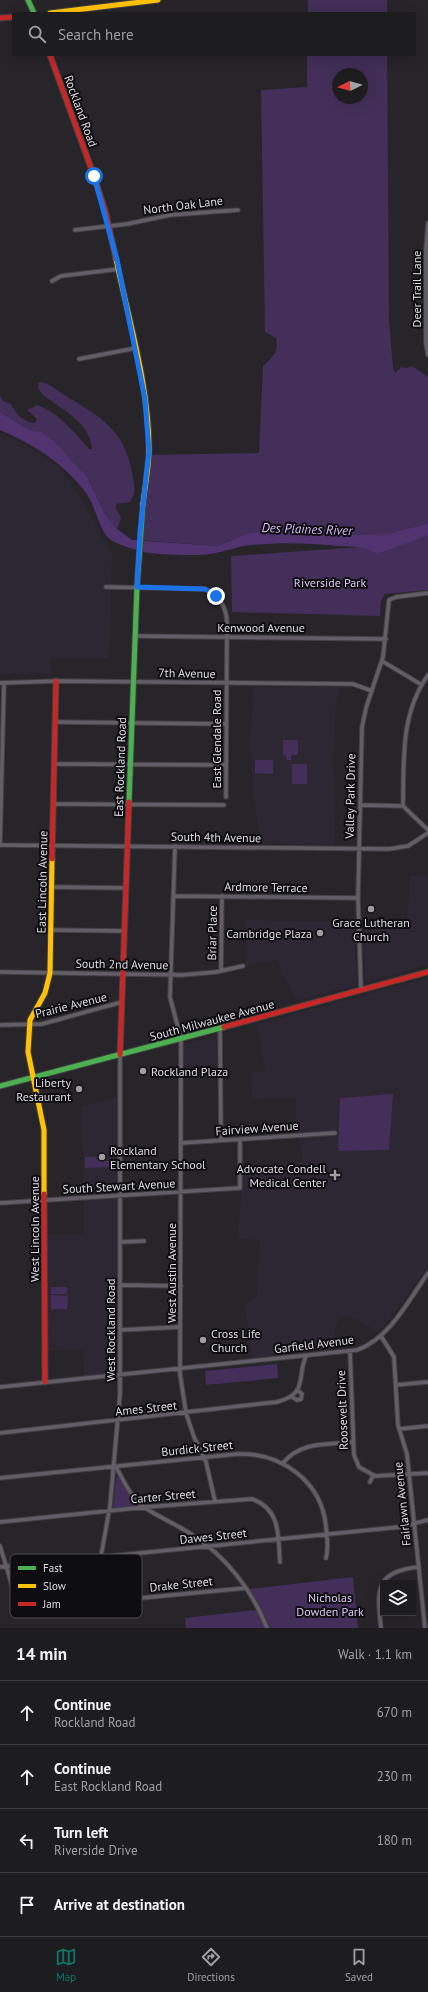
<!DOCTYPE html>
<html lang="en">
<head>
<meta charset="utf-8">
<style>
  :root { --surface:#1d1c1f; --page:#252528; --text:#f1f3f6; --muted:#a0a1a4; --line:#3b3a3d; --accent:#0f766e }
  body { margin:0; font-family:"PT Sans",sans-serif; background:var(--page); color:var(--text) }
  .controls { position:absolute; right:12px; bottom:12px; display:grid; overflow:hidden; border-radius:0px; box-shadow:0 4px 16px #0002 }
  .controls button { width:36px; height:36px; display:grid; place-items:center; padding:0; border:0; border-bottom:1px solid var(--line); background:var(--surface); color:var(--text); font:20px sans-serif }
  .compass { position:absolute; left:332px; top:68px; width:36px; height:36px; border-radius:50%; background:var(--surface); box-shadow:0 4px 16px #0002; rotate:264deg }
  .stop { position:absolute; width:12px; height:12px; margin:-9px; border:3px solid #1a73e8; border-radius:50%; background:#fff }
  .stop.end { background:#1a73e8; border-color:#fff; box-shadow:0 1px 4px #0008 }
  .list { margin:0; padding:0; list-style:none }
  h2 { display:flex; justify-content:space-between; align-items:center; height:52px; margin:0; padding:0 16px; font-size:17px }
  h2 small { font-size:13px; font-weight:400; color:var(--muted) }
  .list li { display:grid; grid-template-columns:26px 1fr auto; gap:12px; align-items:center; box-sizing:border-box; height:64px; padding:0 16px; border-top:1px solid var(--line) }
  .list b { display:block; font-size:15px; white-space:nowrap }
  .list p { margin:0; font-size:13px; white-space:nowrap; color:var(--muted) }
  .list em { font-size:13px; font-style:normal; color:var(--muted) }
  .icon { flex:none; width:22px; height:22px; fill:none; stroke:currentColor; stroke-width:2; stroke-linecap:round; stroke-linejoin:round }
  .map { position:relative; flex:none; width:428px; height:1628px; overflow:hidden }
  .search { position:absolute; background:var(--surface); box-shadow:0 4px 16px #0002; left:12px; right:12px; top:12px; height:44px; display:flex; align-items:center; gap:10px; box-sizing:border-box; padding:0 14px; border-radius:0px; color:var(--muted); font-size:15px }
  .sheet { height:308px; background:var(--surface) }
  nav { display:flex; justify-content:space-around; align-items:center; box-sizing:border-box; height:56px; border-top:1px solid var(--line); background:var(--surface); font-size:11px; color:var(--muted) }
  nav a { display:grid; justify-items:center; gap:2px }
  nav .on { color:var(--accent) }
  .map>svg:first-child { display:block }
  .built { fill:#2d2734 }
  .green { fill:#432f59; fill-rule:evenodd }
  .water { fill:#513370 }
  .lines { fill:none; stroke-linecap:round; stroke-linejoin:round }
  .street-casing { stroke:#414042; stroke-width:5.5 }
  .fast-casing { stroke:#414042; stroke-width:7 }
  .slow-casing { stroke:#414042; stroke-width:7 }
  .jam-casing { stroke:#414042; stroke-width:7 }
  .street { stroke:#625d67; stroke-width:3.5 }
  .fast { stroke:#4caf50; stroke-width:5 }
  .slow { stroke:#ffc107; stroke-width:5 }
  .jam { stroke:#c62828; stroke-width:5 }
  .route { stroke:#1a73e8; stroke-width:5 }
  .poi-dot { fill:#9f9da2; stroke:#0e0d11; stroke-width:1.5 }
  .labels { text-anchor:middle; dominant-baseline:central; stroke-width:4; stroke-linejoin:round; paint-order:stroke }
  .street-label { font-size:12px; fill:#dfdde3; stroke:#0e0d11 }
  .park-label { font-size:12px; fill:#dac9f1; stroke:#0e0d11 }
  .poi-label { font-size:12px; fill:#dfdde3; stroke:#0e0d11; text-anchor:end }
  .water-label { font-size:13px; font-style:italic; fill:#d4b9f4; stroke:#0e0d11 }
  .key { fill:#0e0d11; stroke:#4d4b50; stroke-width:1 }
  .key-label { font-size:11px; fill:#dfdde3 }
</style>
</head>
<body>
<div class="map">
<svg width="428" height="1628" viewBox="0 0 428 1628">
  <rect width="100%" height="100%" fill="#272529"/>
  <path class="built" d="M 0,433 L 24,444 L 59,468 L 80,496 L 112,554 L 109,658 L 51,658 L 50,673 L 0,674 Z
    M 254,687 L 340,687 L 336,703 L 333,759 L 335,845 L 261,843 L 254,798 L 250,743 Z
    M 410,876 L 428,876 L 428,965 L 367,982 L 365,980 L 363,932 L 407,920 Z
    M 246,920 L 354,922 L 357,985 L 297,1000 L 294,999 L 289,984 L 282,975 L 278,959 L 246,966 Z
    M 428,978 L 428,1267 L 379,1333 L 355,1318 L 345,1315 L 340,1318 L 335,1326 L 334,1349 L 252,1359 L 245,1304 L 257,1298 L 260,1240 L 238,1239 L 243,1166 L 304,1162 L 296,1129 L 296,1097 L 252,1100 L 251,1073 L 265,1071 L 257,1024 Z
    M 218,1034 L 219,1065 L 184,1066 L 183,1046 Z
    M 119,1097 L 121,1374 L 84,1378 L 83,1349 L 45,1351 L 45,1235 L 84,1235 L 82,1106 Z"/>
  <path class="green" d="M 308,0 L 387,0 L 387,13 L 308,13 Z
    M 307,55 L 387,55 L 389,320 L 393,368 L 395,373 L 401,367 L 407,368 L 412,366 L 428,377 L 428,523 L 388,534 L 246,534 L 218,546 L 139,540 L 148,455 L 259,453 L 263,366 C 273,356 279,353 276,338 L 265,332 L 261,90 L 307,87 ZM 338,74 L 362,74 L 362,98 L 338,98 Z
    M 41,382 L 48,384 C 87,412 122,419 132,472 C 134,484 137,492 130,502 L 116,504 L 116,508 L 121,518 L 117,529 L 105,514 L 87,477 L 54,441 L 42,432 L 28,429 L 0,412 L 0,395 L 3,401 L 11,404 C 15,413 24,423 35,423 L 37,419 L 27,410 L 37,405 C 58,412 75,433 89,449 L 92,449 C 90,421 61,410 42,394 L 38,388 L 38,383 Z
    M 428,535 L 428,590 L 385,594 L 381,601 L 380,616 L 232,612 L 231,556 L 361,547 C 385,552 405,542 428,535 Z
    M 283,740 L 298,740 L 298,755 L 291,755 L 291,760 L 286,760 L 286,755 L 283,755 Z
    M 255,760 L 273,760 L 273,774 L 255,773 Z
    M 292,764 L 307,764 L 307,784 L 292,784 Z
    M 393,1094 L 389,1150 L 338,1151 L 340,1098 Z
    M 85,1157 L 97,1157 L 98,1161 L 111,1161 L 110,1167 L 85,1168 Z
    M 51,1287 L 67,1287 L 67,1294 L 51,1294 Z
    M 51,1295 L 68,1296 L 67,1309 L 51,1309 Z
    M 277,1364 L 278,1378 L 206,1385 L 205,1371 Z
    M 119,1477 L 136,1504 L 135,1507 L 113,1509 L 116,1478 Z
    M 353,1577 L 358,1628 L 186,1628 L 185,1618 L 256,1610 L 258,1603 L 249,1589 Z"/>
  <path class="water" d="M 0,412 L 28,429 L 42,432 L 54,441 L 87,477 L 105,514 L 117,529 L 132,540 L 218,546 L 246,534 L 262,532 L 297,535 L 388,534 L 428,523 L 428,535 L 378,554 C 366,546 353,547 340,546 C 311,543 281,542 252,545 C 238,546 224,552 210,554 C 197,556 157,555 144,552 C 133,549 112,544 106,535 C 96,521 95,502 83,489 C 62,462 31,443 0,430 Z"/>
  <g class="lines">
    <defs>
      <path id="street" d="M 428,223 L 426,249 L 426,344 L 428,355
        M 75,230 L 127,224 L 170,215 L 238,210
        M 52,281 L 61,276 L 119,269
        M 79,359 L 136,348
        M 106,587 L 205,589 C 220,595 226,607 227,622 L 226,797
        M 135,636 L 386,639
        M 382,661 L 422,685
        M 0,683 L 56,681 L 353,684 L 372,691
        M 55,722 L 226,724
        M 54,764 L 225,765
        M 53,804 L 224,805
        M 360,805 L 403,806 L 428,830
        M 403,806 C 404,761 400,714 428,675
        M 0,845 L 389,849 L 408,846 L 428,833
        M 0,845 L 4,683
        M 175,846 L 170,997 L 181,1039 L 180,1374 L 186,1413 L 194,1437 L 206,1462 L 215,1501
        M 52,887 L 126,888
        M 174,896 L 358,898
        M 51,930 L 125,931
        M 221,971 L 222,896
        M 0,972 L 182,975 L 216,972 L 243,966
        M 361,990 L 358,898 L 362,727 L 366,708 L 383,657 L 389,600 L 396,597 L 428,593
        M 0,1025 L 42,1024 L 122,1002
        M 220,1028 L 221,1140
        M 181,1143 L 335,1133
        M 0,1203 L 240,1188 L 240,1139
        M 120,1242 L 144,1241
        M 120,1285 L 181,1286
        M 120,1330 L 180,1327
        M 381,1336 L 394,1357 L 398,1425 L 407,1454 L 425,1628
        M 350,1351 L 354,1455 L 359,1467 L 375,1476 L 428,1473
        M 396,1385 L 428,1382
        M 0,1387 L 357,1350 C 390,1338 408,1301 428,1273
        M 292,1397 L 297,1400 L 301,1399 L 302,1394 L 297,1390
        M 399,1429 L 428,1426
        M 0,1433 L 277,1402 C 309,1393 296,1379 306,1356
        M 283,1463 C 301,1441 327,1445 353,1442
        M 116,1467 C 123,1479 130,1496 141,1505 C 156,1516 176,1524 191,1534 C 226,1556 252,1590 267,1628
        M 0,1478 L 237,1454 C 282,1452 322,1482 326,1527 C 327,1538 329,1547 326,1558
        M 370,1482 L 373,1476
        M 0,1522 L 146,1507 L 252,1499 C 281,1509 278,1536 280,1562
        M 0,1546 L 17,1602 L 20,1606 L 26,1609 L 246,1588
        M 0,1567 L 400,1527 L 428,1520
        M 98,1603 L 98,1573 L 110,1506 L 120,1394 L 120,1055
        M 381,1628 C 377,1591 374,1571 419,1567"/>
      <path id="fast" d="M 28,0 L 34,13
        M 129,802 L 137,587 L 143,504
        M 0,1086 L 224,1027"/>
      <path id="slow" d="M 50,13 L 158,0
        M 116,259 C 129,321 149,386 149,449 C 149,468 145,486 143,504
        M 44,1194 L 44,1130 L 28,1052 L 30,1020 L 45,993 L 50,973 L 52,859"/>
      <path id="jam" d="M 0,18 L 13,17
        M 50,55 L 94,176 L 106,214 L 116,259
        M 52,859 L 56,681
        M 224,1027 L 428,972
        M 120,1055 L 129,802
        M 44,1194 L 45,1382"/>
    </defs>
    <use href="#street" class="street-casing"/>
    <use href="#fast" class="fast-casing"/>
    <use href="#slow" class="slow-casing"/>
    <use href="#jam" class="jam-casing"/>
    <use href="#street" class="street"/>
    <use href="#fast" class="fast"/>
    <use href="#slow" class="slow"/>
    <use href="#jam" class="jam"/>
  </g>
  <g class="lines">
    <path class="route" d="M 94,176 L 117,260 L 145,399 L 149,451 L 140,532 L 137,587 L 205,589 L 216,596"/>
  </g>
  <g class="poi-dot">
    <circle cx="371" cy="909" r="4"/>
    <circle cx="320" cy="933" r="4"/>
    <circle cx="143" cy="1071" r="4"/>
    <circle cx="79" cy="1089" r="4"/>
    <circle cx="102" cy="1157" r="4"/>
    <path d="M333 1169h4v4h4v4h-4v4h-4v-4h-4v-4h4z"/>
    <circle cx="203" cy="1340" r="4"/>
  </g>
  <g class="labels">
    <g class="street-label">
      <text transform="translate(81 111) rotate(70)">Rockland Road</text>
      <text transform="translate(183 205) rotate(-7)">North Oak Lane</text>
      <text transform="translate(416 289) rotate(-90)">Deer Trail Lane</text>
      <text x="261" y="627">Kenwood Avenue</text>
      <text transform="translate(187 673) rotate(1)">7th Avenue</text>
      <text transform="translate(216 739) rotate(-90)">East Glendale Road</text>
      <text transform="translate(120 767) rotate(-88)">East Rockland Road</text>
      <text transform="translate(350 796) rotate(-89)">Valley Park Drive</text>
      <text transform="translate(216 837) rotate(1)">South 4th Avenue</text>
      <text transform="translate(42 882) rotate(-89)">East Lincoln Avenue</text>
      <text transform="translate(266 887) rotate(1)">Ardmore Terrace</text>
      <text transform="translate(212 933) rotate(-89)">Briar Place</text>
      <text transform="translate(122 964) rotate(1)">South 2nd Avenue</text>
      <text transform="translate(71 1005) rotate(-14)">Prairie Avenue</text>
      <text transform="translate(212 1020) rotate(-15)">South Milwaukee Avenue</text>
      <text transform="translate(257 1128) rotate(-4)">Fairview Avenue</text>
      <text transform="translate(119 1186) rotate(-3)">South Stewart Avenue</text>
      <text transform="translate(34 1229) rotate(-90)">West Lincoln Avenue</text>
      <text transform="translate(171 1273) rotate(-90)">West Austin Avenue</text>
      <text transform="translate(110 1330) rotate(-90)">West Rockland Road</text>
      <text transform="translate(314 1344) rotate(-7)">Garfield Avenue</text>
      <text transform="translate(146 1408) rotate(-6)">Ames Street</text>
      <text transform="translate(342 1410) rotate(-92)">Roosevelt Drive</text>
      <text transform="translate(197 1448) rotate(-6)">Burdick Street</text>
      <text transform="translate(163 1496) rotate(-5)">Carter Street</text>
      <text transform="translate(402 1504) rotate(-96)">Fairlawn Avenue</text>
      <text transform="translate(213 1536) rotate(-6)">Dawes Street</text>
      <text transform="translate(181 1584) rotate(-6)">Drake Street</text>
    </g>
    <g class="park-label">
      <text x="330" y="582">Riverside Park</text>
      <text x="330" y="1597">Nicholas<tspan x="330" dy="14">Dowden Park</tspan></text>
    </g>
    <g class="poi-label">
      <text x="371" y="922" text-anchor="middle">Grace Lutheran<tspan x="371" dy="14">Church</tspan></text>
      <text x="312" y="933">Cambridge Plaza</text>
      <text x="151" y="1071" text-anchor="start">Rockland Plaza</text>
      <text x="71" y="1082">Liberty<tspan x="71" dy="14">Restaurant</tspan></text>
      <text x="110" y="1150" text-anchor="start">Rockland<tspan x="110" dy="14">Elementary School</tspan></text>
      <text x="326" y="1168">Advocate Condell<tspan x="326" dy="14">Medical Center</tspan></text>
      <text x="211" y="1333" text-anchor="start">Cross Life<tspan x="211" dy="14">Church</tspan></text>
    </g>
    <g class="water-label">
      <text transform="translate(307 529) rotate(2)">Des Plaines River</text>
    </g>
  </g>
  <rect x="10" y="1554" width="132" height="64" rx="6" class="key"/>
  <rect x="18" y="1566" width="18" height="4" fill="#4caf50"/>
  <rect x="18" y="1584" width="18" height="4" fill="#ffc107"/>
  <rect x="18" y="1602" width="18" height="4" fill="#c62828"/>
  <g class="key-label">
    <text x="43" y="1572">Fast</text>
    <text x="43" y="1590">Slow</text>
    <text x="43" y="1608">Jam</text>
  </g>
</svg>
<div class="controls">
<button><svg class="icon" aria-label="layers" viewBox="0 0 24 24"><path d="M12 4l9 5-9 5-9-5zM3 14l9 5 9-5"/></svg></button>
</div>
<svg class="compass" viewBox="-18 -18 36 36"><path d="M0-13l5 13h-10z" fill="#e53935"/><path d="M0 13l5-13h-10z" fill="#a0a1a4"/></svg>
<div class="stop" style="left:94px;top:176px"></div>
<div class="stop end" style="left:216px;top:596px"></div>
<div class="search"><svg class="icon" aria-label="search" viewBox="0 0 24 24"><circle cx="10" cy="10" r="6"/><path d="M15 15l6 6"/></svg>Search here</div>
</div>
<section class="sheet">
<h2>14 min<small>Walk · 1.1 km</small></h2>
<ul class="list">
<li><svg class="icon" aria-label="ahead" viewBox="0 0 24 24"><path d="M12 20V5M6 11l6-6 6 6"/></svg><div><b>Continue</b><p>Rockland Road</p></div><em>670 m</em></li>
<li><svg class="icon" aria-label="ahead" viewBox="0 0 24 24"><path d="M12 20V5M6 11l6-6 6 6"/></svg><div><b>Continue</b><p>East Rockland Road</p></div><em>230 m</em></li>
<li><svg class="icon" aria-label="left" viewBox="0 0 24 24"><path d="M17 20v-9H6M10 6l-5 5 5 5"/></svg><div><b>Turn left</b><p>Riverside Drive</p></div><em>180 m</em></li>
<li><svg class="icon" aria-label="arrive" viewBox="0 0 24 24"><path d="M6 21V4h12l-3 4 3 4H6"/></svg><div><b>Arrive at destination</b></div></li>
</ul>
</section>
<nav>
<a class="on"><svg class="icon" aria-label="map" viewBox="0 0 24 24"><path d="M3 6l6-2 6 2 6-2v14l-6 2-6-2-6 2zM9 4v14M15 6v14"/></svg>Map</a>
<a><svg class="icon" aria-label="directions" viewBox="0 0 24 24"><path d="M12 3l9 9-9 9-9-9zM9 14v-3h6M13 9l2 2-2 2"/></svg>Directions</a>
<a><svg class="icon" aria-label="saved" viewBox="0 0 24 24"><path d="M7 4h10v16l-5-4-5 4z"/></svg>Saved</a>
</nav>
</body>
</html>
